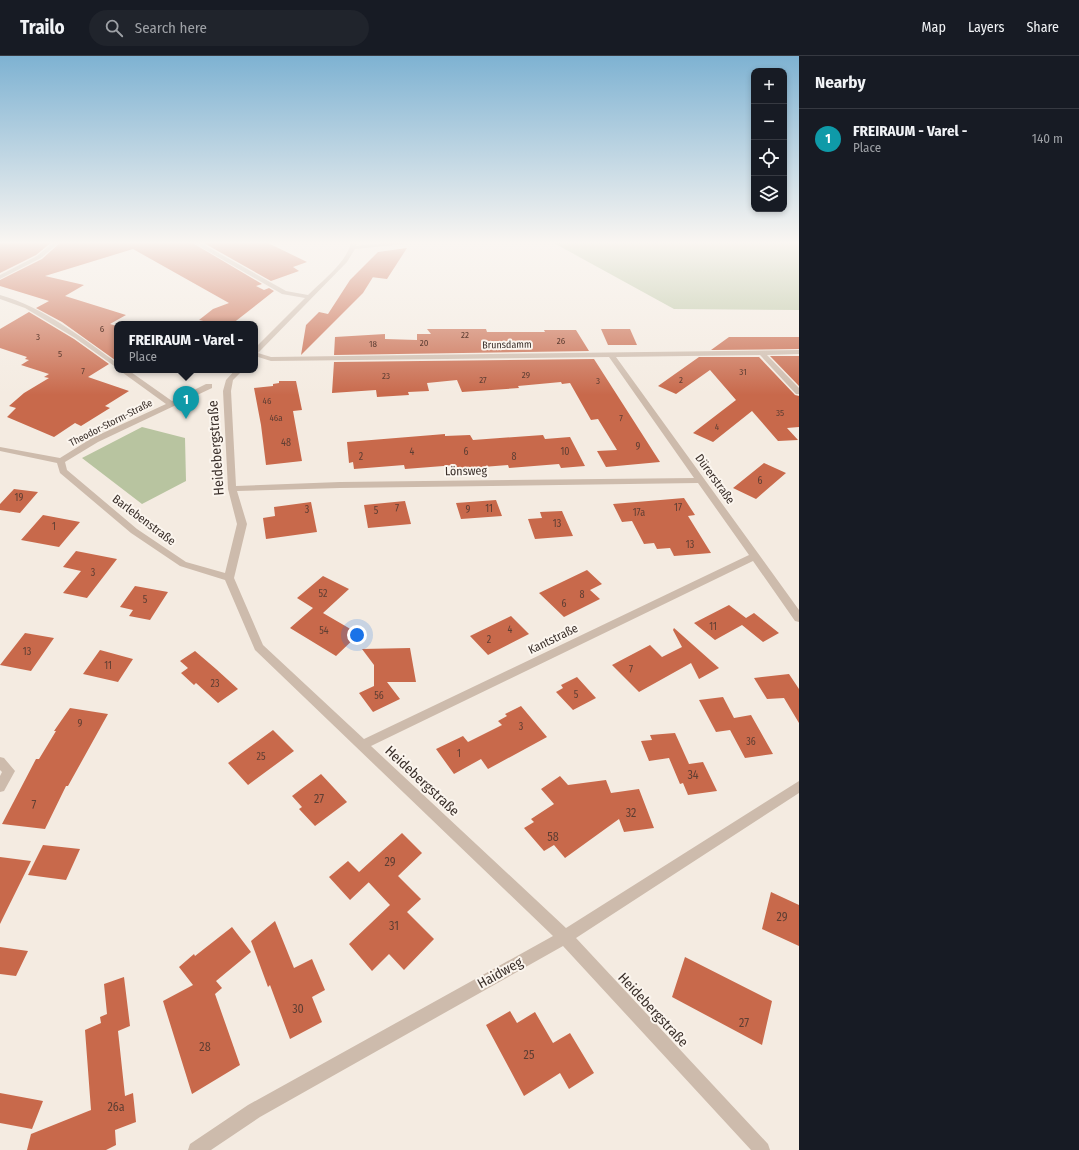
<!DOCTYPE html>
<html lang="en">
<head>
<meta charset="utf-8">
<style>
  :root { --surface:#171b24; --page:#20242c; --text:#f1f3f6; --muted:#9ea1a6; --line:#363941; --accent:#92aeb2 }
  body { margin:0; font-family:"Fira Sans Condensed",sans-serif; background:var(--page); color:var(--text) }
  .controls { position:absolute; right:12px; top:12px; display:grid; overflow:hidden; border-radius:8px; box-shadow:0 2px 6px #0003 }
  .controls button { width:36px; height:36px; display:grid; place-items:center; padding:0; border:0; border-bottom:1px solid var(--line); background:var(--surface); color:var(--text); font:20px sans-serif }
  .you { position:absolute; left:357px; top:579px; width:14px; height:14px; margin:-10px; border:3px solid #fff; border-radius:50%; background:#1a73e8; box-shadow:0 0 0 6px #1a73e833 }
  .badge { display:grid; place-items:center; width:26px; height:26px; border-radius:50%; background:var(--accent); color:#fff; font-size:13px; font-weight:700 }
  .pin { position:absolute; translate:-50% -33px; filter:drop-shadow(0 1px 2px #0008) }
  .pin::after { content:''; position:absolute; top:21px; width:14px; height:12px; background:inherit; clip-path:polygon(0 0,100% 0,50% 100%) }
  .popup { position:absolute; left:114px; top:265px; width:144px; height:52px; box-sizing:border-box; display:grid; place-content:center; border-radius:8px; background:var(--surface); filter:drop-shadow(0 1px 3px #0005); font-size:13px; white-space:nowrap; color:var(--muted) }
  .popup b { font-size:15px; color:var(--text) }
  .popup::after { content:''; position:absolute; left:50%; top:100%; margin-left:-8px; border:8px solid transparent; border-top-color:var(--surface) }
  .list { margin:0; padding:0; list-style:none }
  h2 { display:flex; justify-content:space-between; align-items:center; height:52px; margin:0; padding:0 16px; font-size:17px }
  h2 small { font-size:13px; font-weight:400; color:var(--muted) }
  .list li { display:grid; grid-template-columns:26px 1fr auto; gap:12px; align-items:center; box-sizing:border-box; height:60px; padding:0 16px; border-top:1px solid var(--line) }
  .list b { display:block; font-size:15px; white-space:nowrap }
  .list p { margin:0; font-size:13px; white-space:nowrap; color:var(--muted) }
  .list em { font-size:13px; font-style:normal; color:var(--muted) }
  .icon { flex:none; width:22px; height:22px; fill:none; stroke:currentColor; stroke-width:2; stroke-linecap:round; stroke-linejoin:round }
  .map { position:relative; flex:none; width:799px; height:1094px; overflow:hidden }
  header { display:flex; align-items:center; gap:24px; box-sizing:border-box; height:56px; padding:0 20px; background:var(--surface); border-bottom:1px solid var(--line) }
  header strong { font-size:19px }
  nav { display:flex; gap:22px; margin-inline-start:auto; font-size:14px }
  .search { width:280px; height:36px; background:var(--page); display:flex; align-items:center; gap:10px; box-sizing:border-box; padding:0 14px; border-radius:22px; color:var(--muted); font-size:15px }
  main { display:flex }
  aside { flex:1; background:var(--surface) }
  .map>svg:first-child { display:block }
  .green { fill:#b8c4a0 }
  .building { fill:#c8694b }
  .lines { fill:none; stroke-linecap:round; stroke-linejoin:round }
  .street { fill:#cdbbac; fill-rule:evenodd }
  .labels { text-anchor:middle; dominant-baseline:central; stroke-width:4; stroke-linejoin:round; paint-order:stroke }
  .far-number-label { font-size:9px; fill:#5e3e33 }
  .far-street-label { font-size:10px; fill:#3b302b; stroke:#fbf5ee }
  .number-label { font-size:10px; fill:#5e3e33 }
  .street-label { font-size:12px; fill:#3b302b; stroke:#fbf5ee }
  .near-number-label { font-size:12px; fill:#5e3e33 }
  .near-street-label { font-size:14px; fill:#3b302b; stroke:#fbf5ee }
</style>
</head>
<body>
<header>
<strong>Trailo</strong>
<div class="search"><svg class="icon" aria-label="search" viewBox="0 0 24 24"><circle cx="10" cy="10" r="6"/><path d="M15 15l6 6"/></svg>Search here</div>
<nav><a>Map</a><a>Layers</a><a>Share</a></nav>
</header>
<main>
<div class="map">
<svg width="799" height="1094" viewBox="0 0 799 1094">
  <rect width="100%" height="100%" fill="#f4ebe1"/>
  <path class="green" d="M 552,186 L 799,186 L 799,254 L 674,253 Z
    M 142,371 L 185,382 L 186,425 L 142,448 L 82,402 Z"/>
  <path class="building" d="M 0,186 L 52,186 L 36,199 L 0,217 Z
    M 61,186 L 191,186 L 262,228 L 256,230 L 264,234 L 269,232 L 274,235 L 232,268 L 216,268 L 199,264 L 213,253 L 229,247 L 133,193 L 45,220 L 84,229 L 65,240 L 126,259 L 110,268 L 117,270 L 117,303 L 115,304 L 62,266 L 36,252 L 49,245 L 0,230 L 0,224 L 42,203 Z
    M 202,186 L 266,186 L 307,206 L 293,211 L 299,215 L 271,225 Z
    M 407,192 L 387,223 L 355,219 L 378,196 Z
    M 355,219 L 373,221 L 363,237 L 301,299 L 306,269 L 319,256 L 328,258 L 350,224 Z
    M 29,256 L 74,283 L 109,308 L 88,321 L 129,335 L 105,350 L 110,352 L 81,370 L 75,367 L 54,381 L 7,361 L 16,352 L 9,350 L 24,337 L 49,322 L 44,321 L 49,318 L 21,309 L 29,304 L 25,303 L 27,301 L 0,292 L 0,273 Z
    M 427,273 L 486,273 L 487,276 L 545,276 L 544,274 L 576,274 L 589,295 L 334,299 L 335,281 L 385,278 L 385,283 L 417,284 L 417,278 L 431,278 Z
    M 601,273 L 630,273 L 637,289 L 608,289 Z
    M 729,281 L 799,281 L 799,293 L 711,294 Z
    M 770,300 L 799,300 L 799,330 Z
    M 699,301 L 759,301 L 795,339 L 799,340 L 799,371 L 787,372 L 798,384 L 778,385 L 752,355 L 713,386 L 693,377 L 736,344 L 710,314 L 676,338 L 658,330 Z
    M 594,303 L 660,406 L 606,411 L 597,395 L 617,394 L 598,363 L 591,364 L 570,327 L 562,328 L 561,326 L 518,330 L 519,332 L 462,336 L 457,324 L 427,327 L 429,335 L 408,336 L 409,339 L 377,341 L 376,334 L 332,337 L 334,306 Z
    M 279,325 L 296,325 L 302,354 L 293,355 L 302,405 L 266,409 L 261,369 L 254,332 L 273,330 L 273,328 L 279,327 Z
    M 445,378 L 445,380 L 470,379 L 473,384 L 543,379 L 545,383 L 570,381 L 585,410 L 561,412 L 559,408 L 509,412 L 508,409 L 457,413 L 456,409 L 405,413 L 404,409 L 354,413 L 353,406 L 349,407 L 347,386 Z
    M 764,407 L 786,417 L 756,443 L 733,432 Z
    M 14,433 L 38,436 L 20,457 L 0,454 L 0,448 Z
    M 684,442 L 695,459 L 688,460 L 711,497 L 674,500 L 670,492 L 657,493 L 654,487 L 644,488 L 632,465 L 622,466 L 613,448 Z
    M 496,444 L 502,460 L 461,463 L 456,447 Z
    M 405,445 L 411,468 L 368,472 L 364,449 Z
    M 311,446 L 317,476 L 266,483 L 263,462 L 275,460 L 274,451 Z
    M 562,455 L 573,480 L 535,483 L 528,463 L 542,462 L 540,456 Z
    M 43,459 L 80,466 L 59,491 L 21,484 Z
    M 76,495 L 117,503 L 87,542 L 63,537 L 81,515 L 63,511 Z
    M 587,514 L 602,528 L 590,534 L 600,543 L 564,561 L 539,537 Z
    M 323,520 L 349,533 L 323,557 L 359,578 L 336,600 L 290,572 L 313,552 L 297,542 Z
    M 135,530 L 168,536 L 150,564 L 129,560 L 133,554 L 120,551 Z
    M 729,549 L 746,562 L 754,557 L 779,577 L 763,586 L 742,569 L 715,584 L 694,567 Z
    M 511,560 L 529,578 L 488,599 L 470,580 Z
    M 674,572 L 719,612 L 699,623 L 691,607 L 639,636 L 612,609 L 650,589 L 662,601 L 682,591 L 673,574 Z
    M 25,577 L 54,582 L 31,615 L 0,609 Z
    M 410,592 L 416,626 L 387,626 L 400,643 L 373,656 L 359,637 L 374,630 L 374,609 L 362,593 Z
    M 100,594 L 133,603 L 118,626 L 83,618 Z
    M 195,595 L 216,613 L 238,633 L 218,647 L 196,627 L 194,629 L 181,617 L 188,612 L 180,605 Z
    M 789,618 L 799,633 L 799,667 L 784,642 L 767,643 L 754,622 Z
    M 577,621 L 596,642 L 573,654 L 556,636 L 563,632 L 561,629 Z
    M 723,641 L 734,662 L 751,659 L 773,698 L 745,702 L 730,674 L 716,676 L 699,644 Z
    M 521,650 L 547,681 L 488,713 L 481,703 L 454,718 L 436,693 L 463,680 L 468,686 L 502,669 L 498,665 L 507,660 L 505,658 Z
    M 70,652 L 108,658 L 68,730 L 66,730 L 45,773 L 2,768 L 36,703 L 39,703 L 56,675 L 54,675 Z
    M 273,674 L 294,695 L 248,729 L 228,707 Z
    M 675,677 L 689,708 L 703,706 L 717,735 L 688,739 L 683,727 L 680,728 L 669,702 L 649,705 L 641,685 L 652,684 L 650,679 Z
    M 321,718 L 347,746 L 315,770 L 299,753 L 302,751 L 292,740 Z
    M 560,720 L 568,729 L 606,724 L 611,737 L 639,733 L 654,772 L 624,776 L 619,763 L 565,802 L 554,789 L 544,795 L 524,772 L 534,766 L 531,763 L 554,748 L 541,733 Z
    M 402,777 L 422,797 L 398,820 L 421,843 L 407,856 L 434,883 L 404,914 L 389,898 L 372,915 L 349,888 L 390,849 L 359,816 Z
    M 43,789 L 80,793 L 66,824 L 28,819 Z
    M 0,801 L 31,805 L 0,868 Z
    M 348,805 L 369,826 L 350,844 L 329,821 Z
    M 771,836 L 799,849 L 799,890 L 762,873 Z
    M 275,865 L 294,912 L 312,903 L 325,934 L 312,941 L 322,966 L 290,983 L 270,929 L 268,931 L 251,885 Z
    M 232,871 L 251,896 L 216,925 L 222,932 L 215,938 L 240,1009 L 192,1038 L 163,945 L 193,929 L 179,911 L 194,898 L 195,900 Z
    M 0,891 L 28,895 L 16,920 L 0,918 Z
    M 685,901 L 772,945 L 762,989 L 672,941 Z
    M 124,921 L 130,970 L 118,975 L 125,1040 L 133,1037 L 136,1066 L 115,1074 L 116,1089 L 106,1094 L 27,1094 L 31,1078 L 91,1054 L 85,974 L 101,967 L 100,961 L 107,958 L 104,928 Z
    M 510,955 L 517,967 L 535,956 L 553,987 L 570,977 L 594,1017 L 569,1033 L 560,1017 L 524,1040 L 486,969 Z
    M 0,1037 L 43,1045 L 32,1073 L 0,1067 Z"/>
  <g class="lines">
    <path class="street" d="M 54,186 L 60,186 L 41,202 L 0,223 L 0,219 L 37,200 Z
      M 192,186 L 199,186 L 286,235 L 308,239 C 322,225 348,205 351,186 L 357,186 L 356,190 L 390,186 L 407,186 L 404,188 L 355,193 L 347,206 L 258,297 L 271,301 L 799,294 L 799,298 L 767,299 L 799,332 L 799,338 L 796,338 L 760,299 L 616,301 L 799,554 L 799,566 L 795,565 L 753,505 L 371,690 L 566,872 L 799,725 L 799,737 L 576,882 L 768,1088 L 770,1094 L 751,1094 L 563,890 L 260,1061 L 211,1094 L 188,1094 L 190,1088 L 248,1049 L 553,880 L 255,594 L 225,524 L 180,510 L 131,477 L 60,417 L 57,407 L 0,395 L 0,391 L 60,402 L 92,382 L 166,348 L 119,314 L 128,314 L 172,345 L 206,328 L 212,328 L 212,332 L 98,386 L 65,406 L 67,414 L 137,473 L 186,506 L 225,517 L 237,468 L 228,433 L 223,335 L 226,324 L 235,314 L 243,314 L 233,324 L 231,335 L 236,430 L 340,426 L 694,422 L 609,301 L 271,305 L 255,300 L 255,292 L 305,242 L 282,238 ZM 698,427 L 749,499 L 364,683 L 263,589 L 234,522 L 247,468 L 237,435 L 340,432 Z
      M 0,239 C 43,251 81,281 117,307 L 117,312 L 75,282 L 25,252 L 0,243 Z
      M 0,701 L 4,702 L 15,715 L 4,735 L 0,736 L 0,720 L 2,716 L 0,714 Z"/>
  </g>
  <linearGradient id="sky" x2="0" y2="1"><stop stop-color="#7eb2d2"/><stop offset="0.55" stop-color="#faf6f2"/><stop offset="1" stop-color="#faf6f2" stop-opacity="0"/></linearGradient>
  <rect width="799" height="339" fill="url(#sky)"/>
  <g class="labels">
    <g class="far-number-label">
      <text x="102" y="273">6</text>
      <text x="465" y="279">22</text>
      <text x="38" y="281">3</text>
      <text x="561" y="285">26</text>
      <text x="424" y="287">20</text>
      <text x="373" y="288">18</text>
      <text x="60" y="298">5</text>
      <text x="83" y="315">7</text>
      <text x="743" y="316">31</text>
      <text x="526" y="319">29</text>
      <text x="386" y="320">23</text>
      <text x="483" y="324">27</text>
      <text x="681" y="324">2</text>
      <text x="598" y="325">3</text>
      <text x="267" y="345">46</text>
      <text x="780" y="357">35</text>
      <text x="276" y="362">46a</text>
      <text x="621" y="362">7</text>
      <text x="717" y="371">4</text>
    </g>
    <g class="far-street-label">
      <text transform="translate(507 289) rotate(-1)">Brunsdamm</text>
      <text transform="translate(111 367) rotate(-27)">Theodor-Storm-Straße</text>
    </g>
    <g class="number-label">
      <text x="286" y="387">48</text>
      <text x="638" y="391">9</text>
      <text x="412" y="396">4</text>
      <text x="466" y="396">6</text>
      <text x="565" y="396">10</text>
      <text x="361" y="401">2</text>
      <text x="514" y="401">8</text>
      <text x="760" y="425">6</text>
      <text x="19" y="442">19</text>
      <text x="678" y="452">17</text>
      <text x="397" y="453">7</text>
      <text x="489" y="453">11</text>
      <text x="307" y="454">3</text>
      <text x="468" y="454">9</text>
      <text x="376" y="455">5</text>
      <text x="639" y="457">17a</text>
      <text x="557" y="468">13</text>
      <text x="54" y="471">1</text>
      <text x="690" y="489">13</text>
      <text x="93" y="517">3</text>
      <text x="323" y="538">52</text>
      <text x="582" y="539">8</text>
      <text x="145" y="544">5</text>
      <text x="564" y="548">6</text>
      <text x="713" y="571">11</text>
      <text x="510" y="574">4</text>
      <text x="324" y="575">54</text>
      <text x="489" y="584">2</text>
      <text x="27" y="596">13</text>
      <text x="108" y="610">11</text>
      <text x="631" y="614">7</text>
      <text x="215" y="628">23</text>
      <text x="576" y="639">5</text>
      <text x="379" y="640">56</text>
      <text x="80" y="668">9</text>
      <text x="521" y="671">3</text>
      <text x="751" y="686">36</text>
      <text x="459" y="698">1</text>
      <text x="261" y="701">25</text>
    </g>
    <g class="street-label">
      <text transform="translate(466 415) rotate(-1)">Lönsweg</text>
      <text transform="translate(715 423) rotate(54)">Dürerstraße</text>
      <text transform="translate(144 464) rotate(37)">Barlebenstraße</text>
      <text transform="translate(553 583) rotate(-26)">Kantstraße</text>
    </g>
    <g class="near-number-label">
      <text x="693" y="719">34</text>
      <text x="319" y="743">27</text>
      <text x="34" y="749">7</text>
      <text x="631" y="757">32</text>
      <text x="553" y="781">58</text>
      <text x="390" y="806">29</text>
      <text x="782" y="861">29</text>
      <text x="394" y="870">31</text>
      <text x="298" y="953">30</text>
      <text x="744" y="967">27</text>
      <text x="205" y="991">28</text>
      <text x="529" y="999">25</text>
      <text x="116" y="1051">26a</text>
    </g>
    <g class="near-street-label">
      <text transform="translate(216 392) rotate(-94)">Heidebergstraße</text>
      <text transform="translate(422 725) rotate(43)">Heidebergstraße</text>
      <text transform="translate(500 917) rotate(-29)">Haidweg</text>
      <text transform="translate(653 954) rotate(47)">Heidebergstraße</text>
    </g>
  </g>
</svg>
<div class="controls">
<button>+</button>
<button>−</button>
<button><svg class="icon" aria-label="locate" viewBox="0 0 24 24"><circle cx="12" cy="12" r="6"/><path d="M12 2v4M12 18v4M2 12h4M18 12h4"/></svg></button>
<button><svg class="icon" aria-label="layers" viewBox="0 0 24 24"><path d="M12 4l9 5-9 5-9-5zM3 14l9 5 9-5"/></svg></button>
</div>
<div class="you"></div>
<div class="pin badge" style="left:186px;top:363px;background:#0f9aa8">1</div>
<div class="popup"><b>FREIRAUM - Varel -</b>Place</div>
</div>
<aside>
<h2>Nearby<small></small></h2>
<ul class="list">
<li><span class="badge" style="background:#0f9aa8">1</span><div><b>FREIRAUM - Varel -</b><p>Place</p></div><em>140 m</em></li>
</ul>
</aside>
</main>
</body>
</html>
